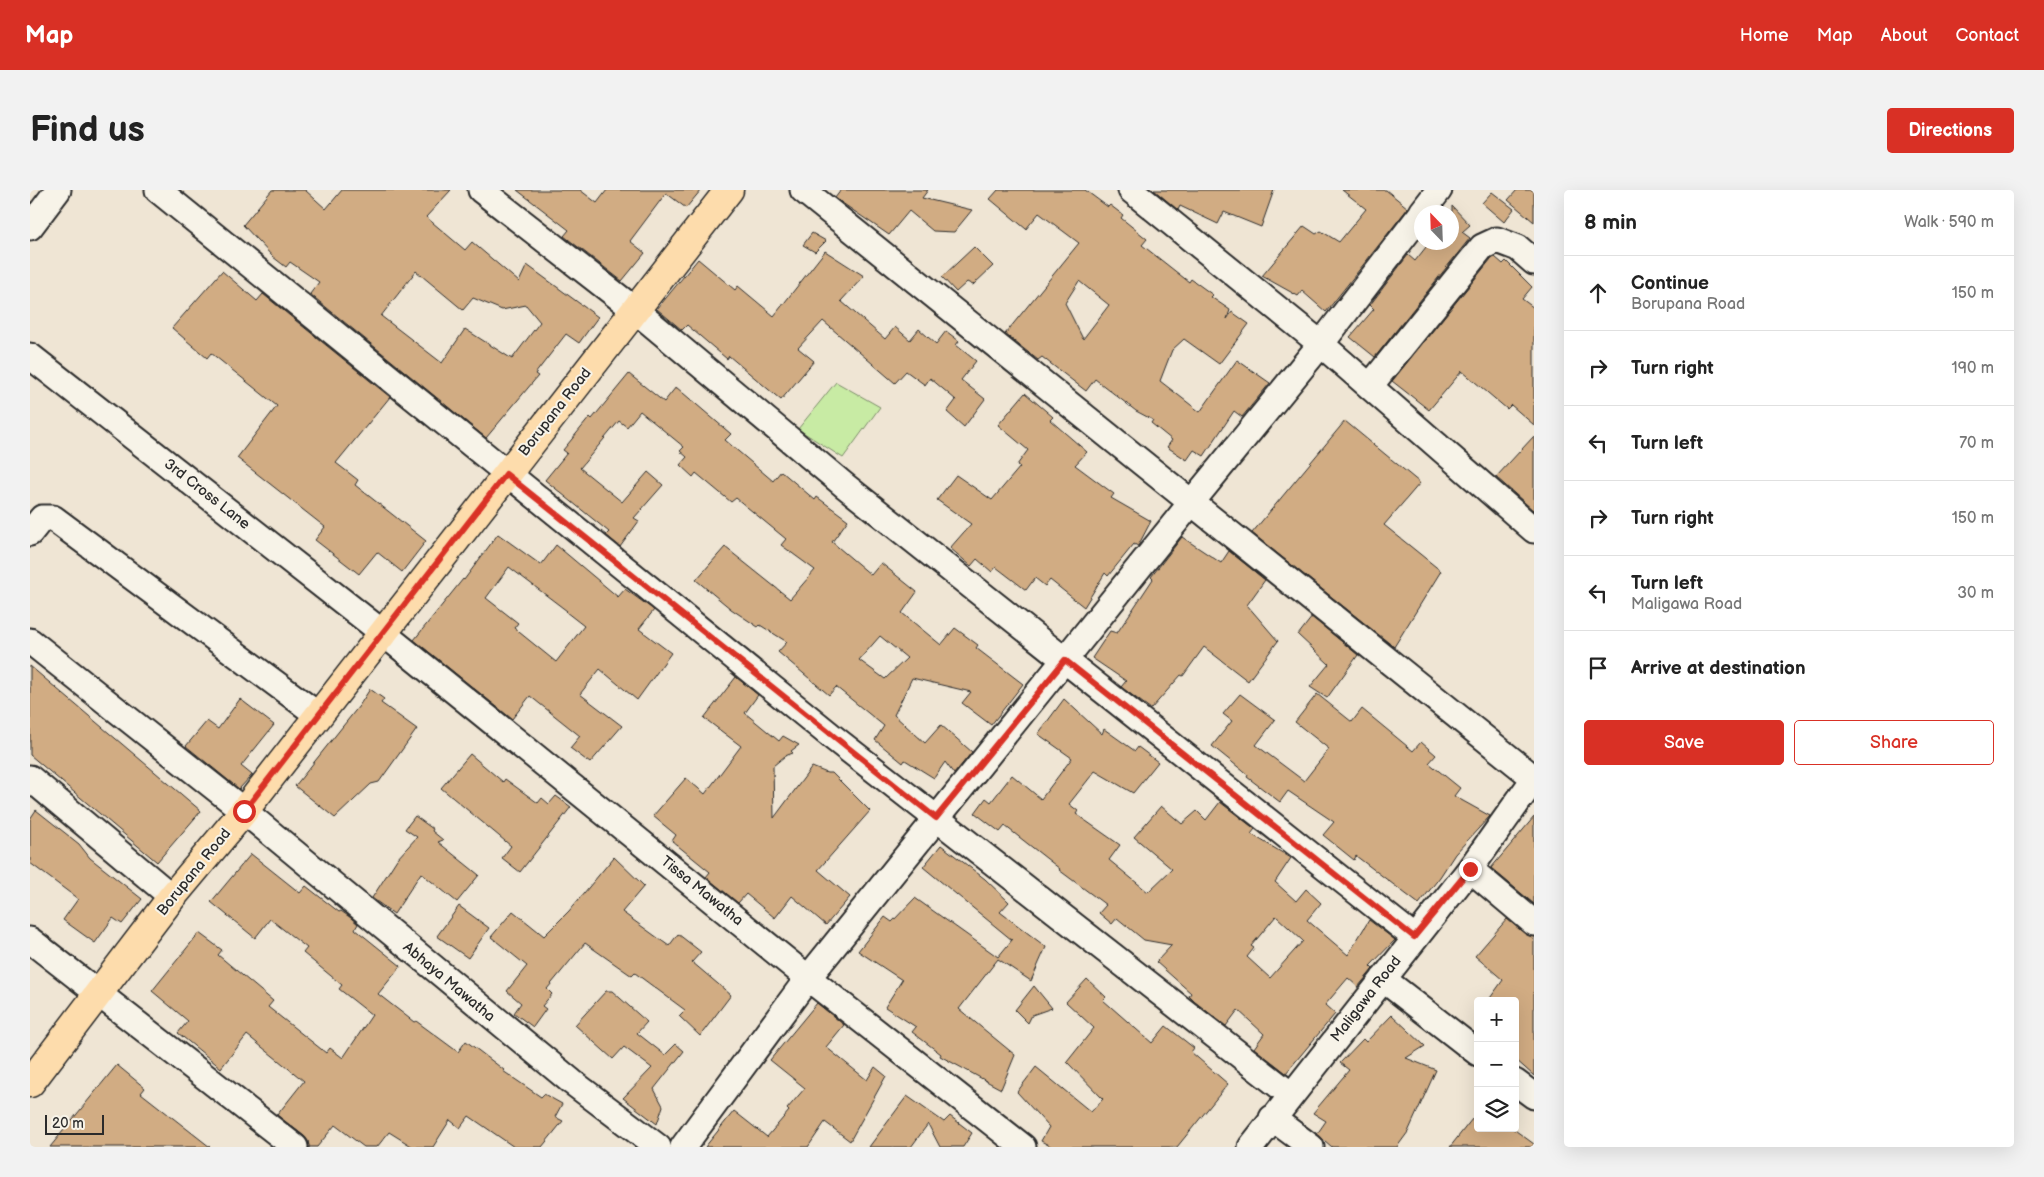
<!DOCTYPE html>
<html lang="en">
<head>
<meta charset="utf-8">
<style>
  :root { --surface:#fff; --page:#f2f2f2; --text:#222; --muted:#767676; --line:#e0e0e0; --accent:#d93025 }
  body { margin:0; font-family:"Balsamiq Sans",sans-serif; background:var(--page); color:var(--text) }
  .controls { position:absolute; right:15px; bottom:15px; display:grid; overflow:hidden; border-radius:5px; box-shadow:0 5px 20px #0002 }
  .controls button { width:45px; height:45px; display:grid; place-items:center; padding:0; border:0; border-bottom:1px solid var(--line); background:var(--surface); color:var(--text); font:25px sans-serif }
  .compass { position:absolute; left:1384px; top:15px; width:45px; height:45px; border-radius:50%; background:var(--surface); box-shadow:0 5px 20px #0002; rotate:337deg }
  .scale { position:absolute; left:15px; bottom:12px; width:59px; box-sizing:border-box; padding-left:5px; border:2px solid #2b2b2b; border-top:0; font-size:14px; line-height:18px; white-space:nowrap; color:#2b2b2b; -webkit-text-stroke:4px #f7f3e8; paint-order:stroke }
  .stop { position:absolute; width:15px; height:15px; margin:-11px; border:4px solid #d93025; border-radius:50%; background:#fff }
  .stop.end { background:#d93025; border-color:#fff; box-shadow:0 1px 5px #0008 }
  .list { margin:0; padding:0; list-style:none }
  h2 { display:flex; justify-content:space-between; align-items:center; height:65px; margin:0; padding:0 20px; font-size:21px }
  h2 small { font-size:16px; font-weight:400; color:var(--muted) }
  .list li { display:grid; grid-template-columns:32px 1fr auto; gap:15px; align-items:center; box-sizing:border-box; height:75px; padding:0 20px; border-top:1px solid var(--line) }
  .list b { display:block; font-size:19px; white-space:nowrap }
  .list p { margin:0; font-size:16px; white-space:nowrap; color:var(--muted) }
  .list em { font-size:16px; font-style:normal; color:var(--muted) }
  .actions { display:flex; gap:10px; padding:15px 20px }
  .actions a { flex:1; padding:11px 0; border:1px solid var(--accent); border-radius:5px; text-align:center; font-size:18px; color:var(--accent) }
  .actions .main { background:var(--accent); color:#fff }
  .icon { flex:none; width:28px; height:28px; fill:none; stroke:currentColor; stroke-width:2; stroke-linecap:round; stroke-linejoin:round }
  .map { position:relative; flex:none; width:1504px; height:957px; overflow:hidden; border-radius:5px }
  header { display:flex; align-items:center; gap:30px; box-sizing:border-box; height:70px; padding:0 25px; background:var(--accent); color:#fff }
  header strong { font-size:24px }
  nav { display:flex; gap:28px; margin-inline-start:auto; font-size:18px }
  .intro { display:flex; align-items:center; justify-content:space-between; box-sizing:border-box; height:120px; padding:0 30px }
  h1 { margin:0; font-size:35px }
  .button { padding:12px 22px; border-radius:5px; background:var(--accent); color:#fff; font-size:18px; font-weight:700 }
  main { display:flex; gap:30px; padding:0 30px }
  aside { flex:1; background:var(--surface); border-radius:5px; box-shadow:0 5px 20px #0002 }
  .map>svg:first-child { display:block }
  .green { fill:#c8eba4; stroke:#7a8b68 }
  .building { fill:#d1ac83; stroke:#2b2b2b; fill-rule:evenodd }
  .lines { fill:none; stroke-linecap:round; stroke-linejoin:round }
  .minor-casing { stroke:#2b2b2b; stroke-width:29 }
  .major-casing { stroke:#2b2b2b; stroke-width:31 }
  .minor { stroke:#f7f3e8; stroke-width:25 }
  .major { stroke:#fddcac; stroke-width:28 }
  .route { stroke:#d93025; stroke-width:6 }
  .labels { text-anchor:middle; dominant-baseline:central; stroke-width:4; stroke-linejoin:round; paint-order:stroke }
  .street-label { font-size:15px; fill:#2b2b2b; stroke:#f7f3e8 }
</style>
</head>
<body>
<header>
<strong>Map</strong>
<nav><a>Home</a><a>Map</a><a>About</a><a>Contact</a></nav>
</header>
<div class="intro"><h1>Find us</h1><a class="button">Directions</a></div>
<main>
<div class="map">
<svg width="1504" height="957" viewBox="0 0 1504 957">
  <rect width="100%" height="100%" fill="#efe5d4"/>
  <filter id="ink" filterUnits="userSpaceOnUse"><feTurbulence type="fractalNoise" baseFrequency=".02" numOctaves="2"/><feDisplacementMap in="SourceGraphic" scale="10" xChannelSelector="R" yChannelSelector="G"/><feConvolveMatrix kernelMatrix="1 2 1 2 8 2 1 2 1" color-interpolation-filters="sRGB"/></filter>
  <g filter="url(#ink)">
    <path class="green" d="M 806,192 L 850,217 L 813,268 L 768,239 Z"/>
    <path class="building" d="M 242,0 L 275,0 L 296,19 L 312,0 L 421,0 L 396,27 L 435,60 L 442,52 L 489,92 L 497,75 L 568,127 L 549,153 L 536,144 L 505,184 L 508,186 L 456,248 L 280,104 L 289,92 L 260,72 L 256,77 L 243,67 L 213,35 ZM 386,81 L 433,120 L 443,108 L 472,120 L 496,115 L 510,132 L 482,169 L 435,139 L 412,173 L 351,126 Z
      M 487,0 L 550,0 L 567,13 L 577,0 L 671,0 L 656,18 L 636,3 L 600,51 L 615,63 L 592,91 L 534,46 L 539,40 Z
      M 811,0 L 898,0 L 892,8 L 942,20 L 924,42 L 903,41 L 879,21 L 859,45 L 805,8 Z
      M 968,0 L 1055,0 L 1078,17 L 1080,15 L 1093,25 L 1091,28 L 1117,49 L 1112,55 L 1159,92 L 1161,89 L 1183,105 L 1181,107 L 1200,120 L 1197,129 L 1202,122 L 1219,134 L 1189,174 L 1154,149 L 1142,160 L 1130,191 L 1170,222 L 1207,170 L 1240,193 L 1212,227 L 1204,221 L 1174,266 L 1164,260 L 1157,270 L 1137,257 L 1142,250 L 1121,233 L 1123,230 L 1106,221 L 1065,189 L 1056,201 L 1012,167 L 1008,170 L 975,144 L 1049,53 L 1009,23 L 996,39 L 960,9 ZM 1049,91 L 1079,115 L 1053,149 L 1035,113 Z
      M 1124,0 L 1244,0 L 1231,37 L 1194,22 L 1188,34 L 1150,16 L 1148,20 Z
      M 1312,0 L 1356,0 L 1378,18 L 1296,122 L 1272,101 L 1268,106 L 1232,86 L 1274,36 L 1286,44 L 1291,41 L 1309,52 L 1336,19 Z
      M 1487,0 L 1504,0 L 1504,32 L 1478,10 Z
      M 1462,2 L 1484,19 L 1474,32 L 1452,13 Z
      M 1422,16 L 1440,35 L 1432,42 L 1440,48 L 1345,167 L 1320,147 L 1344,119 L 1340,115 L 1378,65 L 1385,71 L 1400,52 L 1422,52 Z
      M 782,43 L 796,51 L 785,62 L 773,55 Z
      M 944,57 L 963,76 L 943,95 L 937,92 L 926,102 L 912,87 Z
      M 795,61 L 834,86 L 811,111 L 855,149 L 865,137 L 880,150 L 889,139 L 906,154 L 916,141 L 929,151 L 926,155 L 946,171 L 931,190 L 955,209 L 934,237 L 917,222 L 926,210 L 900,188 L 895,195 L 876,181 L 865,193 L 793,131 L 768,158 L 784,171 L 751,210 L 699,166 L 697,169 L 657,135 L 652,140 L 627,119 L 668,69 L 705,100 L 708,96 L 744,126 Z
      M 1465,67 L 1473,74 L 1476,71 L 1502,97 L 1492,109 L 1504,118 L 1504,235 L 1481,215 L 1477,219 L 1432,181 L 1399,220 L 1362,191 L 1461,69 Z
      M 192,81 L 227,111 L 233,104 L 360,207 L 306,273 L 328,290 L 325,295 L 396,351 L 372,382 L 347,362 L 329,384 L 285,350 L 295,337 L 207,268 L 247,216 L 181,163 L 177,168 L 142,138 Z
      M 599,184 L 634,212 L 646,197 L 701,244 L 695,250 L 743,291 L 751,281 L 785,310 L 787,307 L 818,330 L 802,352 L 841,385 L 851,373 L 887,402 L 872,423 L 911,455 L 925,438 L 948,455 L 946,458 L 993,494 L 961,535 L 932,513 L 941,502 L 882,488 L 864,525 L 895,553 L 911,535 L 942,562 L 924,584 L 915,572 L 904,588 L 875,570 L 873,573 L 845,550 L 854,536 L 806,497 L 799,505 L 748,462 L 757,452 L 730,435 L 728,437 L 701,419 L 666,390 L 695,357 L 760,409 L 785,380 L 751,355 L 756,349 L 706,308 L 701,312 L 666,283 L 663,287 L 650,275 L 657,267 L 650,261 L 654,257 L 610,221 L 597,237 L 589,231 L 550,278 L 592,312 L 618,282 L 633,295 L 604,328 L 609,331 L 590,357 L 576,345 L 579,342 L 515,290 L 537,263 L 533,260 L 560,227 L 562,229 ZM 850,446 L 877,468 L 855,489 L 829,470 Z
      M 995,203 L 1023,227 L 1020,230 L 1057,262 L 1045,275 L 1084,304 L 1081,308 L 1121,331 L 1108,356 L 1104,354 L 1078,386 L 1075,383 L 1054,417 L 1020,390 L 1015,396 L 1005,388 L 996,400 L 966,377 L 962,382 L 947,369 L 941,376 L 920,358 L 941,334 L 907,310 L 926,285 L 962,310 L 990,277 L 987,275 L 998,260 L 968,235 Z
      M 1315,231 L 1390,293 L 1354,335 L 1411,381 L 1364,457 L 1222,343 Z
      M 1504,246 L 1504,321 L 1466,287 Z
      M 468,344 L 511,375 L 526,355 L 588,407 L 595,399 L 624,420 L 609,439 L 641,463 L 607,510 L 570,479 L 550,504 L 592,536 L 560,573 L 540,558 L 550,546 L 500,506 L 482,529 L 384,450 L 433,389 L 434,390 ZM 479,377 L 537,421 L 536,422 L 554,436 L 526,472 L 484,438 L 488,433 L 456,408 Z
      M 1152,347 L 1191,373 L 1199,361 L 1235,390 L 1217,415 L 1248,451 L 1218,491 L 1174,457 L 1153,486 L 1151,485 L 1121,519 L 1091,497 L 1096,491 L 1062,468 L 1080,441 L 1087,443 L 1123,389 L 1121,387 Z
      M 1282,427 L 1328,465 L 1297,508 L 1280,497 L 1299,474 L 1268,445 Z
      M 0,476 L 171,621 L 127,672 L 0,565 Z
      M 706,487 L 728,505 L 715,523 L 749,551 L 753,546 L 769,555 L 761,561 L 763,563 L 755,566 L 743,576 L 744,628 L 782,577 L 797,583 L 802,583 L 840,621 L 788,680 L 820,707 L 796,735 L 762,706 L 745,728 L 716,704 L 708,713 L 676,687 L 680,682 L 642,651 L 646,645 L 623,626 L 656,588 L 675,604 L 711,556 L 674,528 Z
      M 340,499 L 354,509 L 351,513 L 387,539 L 349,592 L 341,594 L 305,628 L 265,596 L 329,516 Z
      M 1210,504 L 1245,530 L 1226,555 L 1274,591 L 1299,559 L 1265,532 L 1287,504 L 1322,532 L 1332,519 L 1383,561 L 1391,552 L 1406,565 L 1399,573 L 1430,598 L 1424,606 L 1460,626 L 1425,664 L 1410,687 L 1389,714 L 1326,666 L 1324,670 L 1293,645 L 1304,632 L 1258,601 L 1250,612 L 1217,587 L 1218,585 L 1182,556 L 1202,531 L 1193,524 Z
      M 210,509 L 244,535 L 211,576 L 222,585 L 209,599 L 156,556 L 177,531 L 188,539 Z
      M 1034,509 L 1072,544 L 1074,539 L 1105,561 L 1108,557 L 1128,572 L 1103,603 L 1065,581 L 1039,614 L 1048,621 L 1046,624 L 1090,655 L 1079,670 L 1118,702 L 1142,679 L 1104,647 L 1131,616 L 1152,634 L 1167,621 L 1176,630 L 1190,612 L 1225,639 L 1221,644 L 1261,668 L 1245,692 L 1266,711 L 1276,699 L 1291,713 L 1277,730 L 1318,765 L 1339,730 L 1365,750 L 1340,776 L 1343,779 L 1328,797 L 1318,788 L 1295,815 L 1305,824 L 1256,883 L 1224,858 L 1234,844 L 1208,820 L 1196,836 L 1165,812 L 1159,806 L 1161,803 L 1126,772 L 1142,755 L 1114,750 L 1087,728 L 1082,734 L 1069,723 L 1076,715 L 1029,680 L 1030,679 L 975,636 L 970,642 L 945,623 L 956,608 L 961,612 L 982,585 L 1011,609 L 1042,568 L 1008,544 ZM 1246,726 L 1273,751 L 1240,788 L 1217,767 L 1224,758 L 1221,756 Z
      M 440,564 L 473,592 L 475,589 L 508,613 L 512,608 L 519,614 L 526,606 L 541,617 L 490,682 L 472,668 L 481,656 L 411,598 Z
      M 6,620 L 49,654 L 60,668 L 112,709 L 92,734 L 83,728 L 65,753 L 33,730 L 48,709 L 0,673 L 0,629 Z
      M 385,626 L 403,639 L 402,641 L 413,650 L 408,652 L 449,685 L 427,712 L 391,683 L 364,724 L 342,708 L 367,669 L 387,647 L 375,639 Z
      M 1504,627 L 1504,714 L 1461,678 Z
      M 911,655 L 955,689 L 979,712 L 970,722 L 1016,757 L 1001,791 L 968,769 L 929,819 L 985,865 L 971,899 L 910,866 L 911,864 L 882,842 L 886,837 L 855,817 L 872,790 L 828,761 L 855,727 L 862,732 L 885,708 L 968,767 L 982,750 L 893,677 Z
      M 221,664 L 270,703 L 276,696 L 309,722 L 311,721 L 321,728 L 328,734 L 325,739 L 371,776 L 348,804 L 384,832 L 386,831 L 428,862 L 436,851 L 474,880 L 473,881 L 511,907 L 514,904 L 532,914 L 525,927 L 533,931 L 512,957 L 484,957 L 439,926 L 430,938 L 420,930 L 403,957 L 383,957 L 359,942 L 347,957 L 334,957 L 305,935 L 287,957 L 279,957 L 278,951 L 274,946 L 247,925 L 274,891 L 217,845 L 191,878 L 148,843 L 158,831 L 122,801 L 169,743 L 192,760 L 188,765 L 243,811 L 238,817 L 296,863 L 300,858 L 313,868 L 342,825 L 309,799 L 312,795 L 273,763 L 277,758 L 240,729 L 225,748 L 181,712 Z
      M 584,667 L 614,696 L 592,722 L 639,756 L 648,744 L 671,762 L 662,772 L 701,805 L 670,846 L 649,826 L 655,820 L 605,783 L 602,786 L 555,753 L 517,799 L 522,804 L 512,816 L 516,819 L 503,837 L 484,823 L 491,813 L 477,801 L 497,776 L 461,747 L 483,721 L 514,746 L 539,721 Z
      M 429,716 L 459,738 L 438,768 L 407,746 Z
      M 1477,729 L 1495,744 L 1504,747 L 1504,886 L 1485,869 L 1485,811 L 1458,811 L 1473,790 L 1445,766 Z
      M 1057,789 L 1076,807 L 1073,810 L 1122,853 L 1136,836 L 1164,858 L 1161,862 L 1198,894 L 1147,957 L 1022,957 L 1011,951 L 1019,937 L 987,902 L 1006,877 L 1061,922 L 1073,909 L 1037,872 L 1064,838 L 1036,812 Z
      M 1004,796 L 1022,818 L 1002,825 L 998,833 L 985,820 Z
      M 576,801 L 582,801 L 617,832 L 607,843 L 635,865 L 646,854 L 654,861 L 624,899 L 633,916 L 627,934 L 593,908 L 622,878 L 594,857 L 583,869 L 545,835 Z
      M 787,813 L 814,835 L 796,857 L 837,890 L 845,877 L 856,886 L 820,951 L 795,932 L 778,957 L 675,957 L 704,921 L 737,947 L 759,921 L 757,919 L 775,898 L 740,870 Z
      M 1362,825 L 1395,856 L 1376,868 L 1406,880 L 1378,942 L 1367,957 L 1302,957 L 1287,944 L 1296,931 L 1283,923 L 1319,880 L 1310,873 L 1333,849 L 1336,852 Z
      M 87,875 L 115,898 L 111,903 L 180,957 L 20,957 Z
      M 877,906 L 914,932 L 920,926 L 942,943 L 933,957 L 910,957 L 898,934 L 881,957 L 839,957 Z
      M 1442,929 L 1448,933 L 1448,938 L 1482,938 L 1504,954 L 1504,957 L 1420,957 Z"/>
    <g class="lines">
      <defs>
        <path id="minor" d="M 128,0 L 805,549 L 1261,905
          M 451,0 L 605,120 L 814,295 L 1384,747
          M 773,0 L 1504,588
          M 1101,0 L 1291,154 L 1504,340
          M 1392,22 L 1409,0
          M 0,37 L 28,0
          M 0,166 L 353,443 L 778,788 L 993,957
          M 1340,196 L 1452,57 L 1467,50 L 1488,58 L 1504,72
          M 0,343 L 12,328 L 23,328 L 288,525
          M 0,451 L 214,621 L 542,892 L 628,957
          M 0,588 L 142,707
          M 1440,679 L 1504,733
          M 0,750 L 265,957
          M 1353,789 L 1448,863
          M 1485,892 L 1504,906
          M 1242,928 L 1281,957
          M 653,957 L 778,788 L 1161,313 L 1291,154 L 1392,23
          M 1221,957 L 1440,679 L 1504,589"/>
        <path id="major" d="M 0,893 L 142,707 L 214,621 L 699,0"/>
      </defs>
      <use href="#minor" class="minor-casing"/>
      <use href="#major" class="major-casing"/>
      <use href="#minor" class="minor"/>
      <use href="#major" class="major"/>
    </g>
  </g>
  <g class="lines" filter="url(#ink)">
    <path class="route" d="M 214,621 L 476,284 L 906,628 L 1035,470 L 1384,747 L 1440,679"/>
  </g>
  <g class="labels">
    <g class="street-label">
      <text transform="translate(525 222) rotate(-52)">Borupana Road</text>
      <text transform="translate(177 304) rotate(38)">3rd Cross Lane</text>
      <text transform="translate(164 682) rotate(-51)">Borupana Road</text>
      <text transform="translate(672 701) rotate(39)">Tissa Mawatha</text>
      <text transform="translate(419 792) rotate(40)">Abhaya Mawatha</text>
      <text transform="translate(1336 809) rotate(-52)">Maligawa Road</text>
    </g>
  </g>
</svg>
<div class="controls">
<button>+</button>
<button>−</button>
<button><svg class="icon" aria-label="layers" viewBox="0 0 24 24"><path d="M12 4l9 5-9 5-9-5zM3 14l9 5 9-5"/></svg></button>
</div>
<svg class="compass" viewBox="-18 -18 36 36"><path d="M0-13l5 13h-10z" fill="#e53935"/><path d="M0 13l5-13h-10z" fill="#767676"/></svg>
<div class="scale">20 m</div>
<div class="stop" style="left:214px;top:621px"></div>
<div class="stop end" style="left:1440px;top:679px"></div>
</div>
<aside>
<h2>8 min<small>Walk · 590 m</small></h2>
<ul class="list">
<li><svg class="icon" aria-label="ahead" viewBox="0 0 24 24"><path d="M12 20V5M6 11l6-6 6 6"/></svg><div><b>Continue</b><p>Borupana Road</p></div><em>150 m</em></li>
<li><svg class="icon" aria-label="right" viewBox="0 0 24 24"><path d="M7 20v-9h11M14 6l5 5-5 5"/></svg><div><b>Turn right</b></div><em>190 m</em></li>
<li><svg class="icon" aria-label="left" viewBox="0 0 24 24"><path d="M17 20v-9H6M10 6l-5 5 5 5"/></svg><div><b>Turn left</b></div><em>70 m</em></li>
<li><svg class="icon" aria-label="right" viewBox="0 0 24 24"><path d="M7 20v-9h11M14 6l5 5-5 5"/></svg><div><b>Turn right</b></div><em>150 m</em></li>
<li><svg class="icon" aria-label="left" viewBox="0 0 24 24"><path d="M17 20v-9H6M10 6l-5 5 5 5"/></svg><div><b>Turn left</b><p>Maligawa Road</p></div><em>30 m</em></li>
<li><svg class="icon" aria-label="arrive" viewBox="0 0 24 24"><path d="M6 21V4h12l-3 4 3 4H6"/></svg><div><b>Arrive at destination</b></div></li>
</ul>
<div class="actions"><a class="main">Save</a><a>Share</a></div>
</aside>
</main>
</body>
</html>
